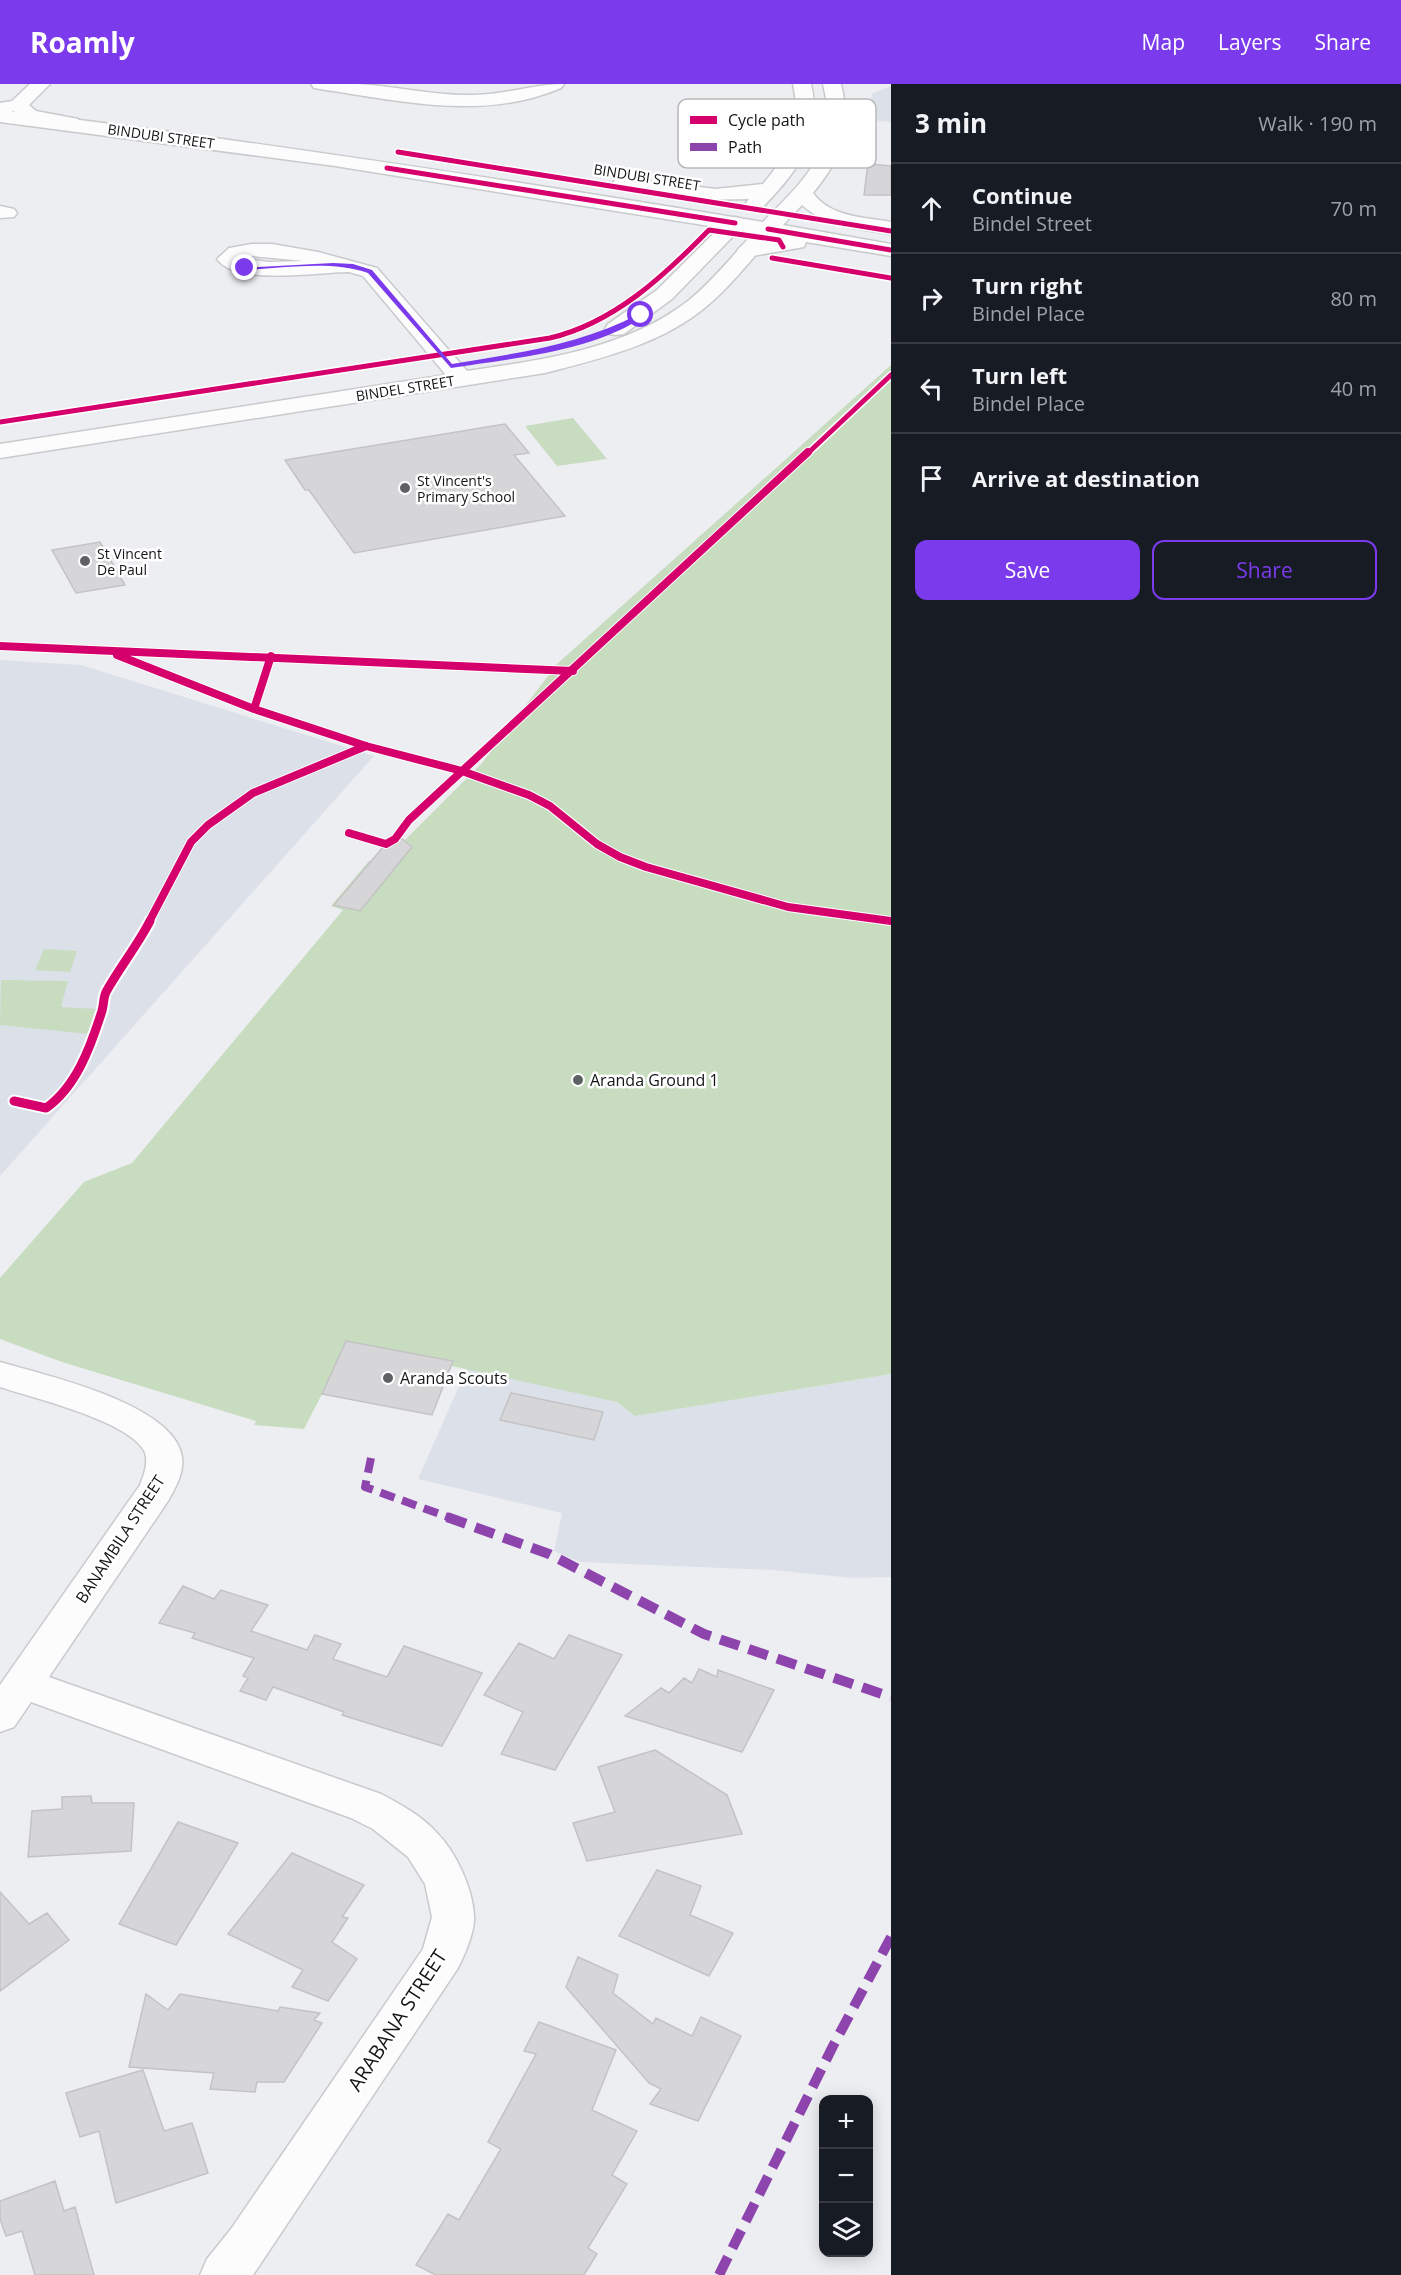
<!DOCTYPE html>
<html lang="en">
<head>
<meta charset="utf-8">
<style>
  :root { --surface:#171b24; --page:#242831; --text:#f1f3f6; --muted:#9ea1a6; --line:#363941; --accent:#7c3aed }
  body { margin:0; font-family:"Open Sans",sans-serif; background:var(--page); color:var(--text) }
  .controls { position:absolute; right:18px; bottom:18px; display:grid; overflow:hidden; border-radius:12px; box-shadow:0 3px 15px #0003 }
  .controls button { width:54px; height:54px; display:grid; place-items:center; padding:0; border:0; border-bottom:2px solid var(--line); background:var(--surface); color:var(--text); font:30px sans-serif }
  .stop { position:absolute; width:18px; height:18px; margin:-14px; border:4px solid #7c3aed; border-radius:50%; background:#fff }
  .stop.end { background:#7c3aed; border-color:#fff; box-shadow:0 2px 6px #0008 }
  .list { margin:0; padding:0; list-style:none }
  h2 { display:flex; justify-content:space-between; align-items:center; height:78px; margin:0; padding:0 24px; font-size:26px }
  h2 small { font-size:20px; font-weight:400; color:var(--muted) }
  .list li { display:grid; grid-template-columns:39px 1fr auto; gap:18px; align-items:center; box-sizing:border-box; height:90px; padding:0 24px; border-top:2px solid var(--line) }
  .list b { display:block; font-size:22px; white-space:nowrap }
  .list p { margin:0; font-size:20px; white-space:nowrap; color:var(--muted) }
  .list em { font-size:20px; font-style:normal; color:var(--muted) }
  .actions { display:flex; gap:12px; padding:18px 24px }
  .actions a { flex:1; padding:14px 0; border:2px solid var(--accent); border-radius:12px; text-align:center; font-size:21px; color:var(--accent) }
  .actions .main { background:var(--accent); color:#fff }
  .icon { flex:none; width:33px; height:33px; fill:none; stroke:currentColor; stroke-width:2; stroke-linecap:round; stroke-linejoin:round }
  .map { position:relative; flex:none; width:891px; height:2191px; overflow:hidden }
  header { display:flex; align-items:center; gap:36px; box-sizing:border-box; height:84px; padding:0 30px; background:var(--accent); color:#fff }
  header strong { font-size:28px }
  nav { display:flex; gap:33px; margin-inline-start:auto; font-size:21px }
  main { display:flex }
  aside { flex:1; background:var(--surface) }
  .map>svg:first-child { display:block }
  .built { fill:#dce1e9 }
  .green { fill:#c8dcc0 }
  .building { fill:#d6d6d8; stroke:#c3c3c4; stroke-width:1.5 }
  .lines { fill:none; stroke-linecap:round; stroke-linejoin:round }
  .minor-casing { stroke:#c8cacc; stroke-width:3 }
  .major-casing { stroke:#c8cacc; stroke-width:3 }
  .minor { fill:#fcfcfd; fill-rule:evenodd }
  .major { fill:#fcfcfd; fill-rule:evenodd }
  .quiet-far1 { stroke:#8e44ad; stroke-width:8; stroke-dasharray:15 8; stroke-linecap:butt }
  .quiet { stroke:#8e44ad; stroke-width:10; stroke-dasharray:20 10; stroke-linecap:butt }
  .cycleway-far2-casing { stroke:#fff; stroke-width:8 }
  .cycleway-far1-casing { stroke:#fff; stroke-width:10 }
  .cycleway-casing { stroke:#fff; stroke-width:13 }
  .cycleway-far2 { stroke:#d6006c; stroke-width:5 }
  .cycleway-far1 { stroke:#d6006c; stroke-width:8 }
  .cycleway { stroke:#d6006c; stroke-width:9 }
  .route { fill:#7c3aed }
  .poi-dot { fill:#5e6063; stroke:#fff; stroke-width:2 }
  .labels { text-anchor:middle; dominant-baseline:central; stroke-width:5; stroke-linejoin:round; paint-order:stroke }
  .far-street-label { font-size:14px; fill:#121416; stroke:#fff }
  .far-poi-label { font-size:14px; fill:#121416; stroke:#fff; text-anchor:start }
  .poi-label { font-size:16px; fill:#121416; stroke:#fff; text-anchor:start }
  .street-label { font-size:16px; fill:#121416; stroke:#fff }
  .near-street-label { font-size:20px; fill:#121416; stroke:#fff }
  .key { fill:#fff; stroke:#b8b8b9; stroke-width:1.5 }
  .key-label { font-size:16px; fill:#121416 }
</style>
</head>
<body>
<header>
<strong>Roamly</strong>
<nav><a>Map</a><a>Layers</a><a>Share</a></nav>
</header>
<main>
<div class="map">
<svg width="891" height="2191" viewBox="0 0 891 2191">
  <rect width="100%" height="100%" fill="#eceef1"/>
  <path class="built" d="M 891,2 L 891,38 L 878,37 L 871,18 L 872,10 Z
    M 0,576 L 81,581 L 374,672 L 0,1092 Z
    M 467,1284 L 617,1318 L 635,1332 L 891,1290 L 891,1493 L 853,1494 L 773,1486 L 580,1478 L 554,1467 L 562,1429 L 418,1395 Z"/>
  <path class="green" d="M 891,281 L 891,1290 L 635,1332 L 617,1318 L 365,1263 L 341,1314 L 322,1310 L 304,1345 L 254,1341 L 256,1337 L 62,1278 L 0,1255 L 0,1194 L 84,1098 L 132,1079 L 343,826 L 331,822 L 369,777 L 381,780 L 482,679 L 557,580 Z
    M 573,334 L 607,375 L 557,382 L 525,342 Z
    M 44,865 L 77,867 L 70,888 L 35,886 Z
    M 1,896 L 68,897 L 61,923 L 97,925 L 89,950 L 0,941 Z"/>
  <path class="building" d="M 868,80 L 891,82 L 891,111 L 864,111 Z
    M 505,340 L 529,369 L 514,371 L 565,432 L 354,469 L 309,406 L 305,406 L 285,376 Z
    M 100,458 L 125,501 L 76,509 L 52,466 Z
    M 395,749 L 412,763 L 360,827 L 334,821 Z
    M 346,1257 L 453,1277 L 432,1331 L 322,1310 Z
    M 511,1309 L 603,1328 L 594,1356 L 500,1336 Z
    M 183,1502 L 214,1515 L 221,1506 L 268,1521 L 251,1547 L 307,1566 L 315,1551 L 341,1560 L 333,1575 L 387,1593 L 404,1562 L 482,1589 L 442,1662 L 342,1631 L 344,1628 L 273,1603 L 266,1616 L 240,1607 L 248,1594 L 243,1592 L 254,1574 L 192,1554 L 195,1549 L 159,1539 Z
    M 569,1551 L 622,1571 L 555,1686 L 501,1670 L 523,1628 L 484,1611 L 519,1559 L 554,1575 Z
    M 699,1585 L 717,1593 L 718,1586 L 774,1606 L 742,1668 L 625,1632 L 661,1604 L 669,1609 L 684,1594 L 692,1599 Z
    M 655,1666 L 727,1711 L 742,1750 L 587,1777 L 573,1739 L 615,1728 L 598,1683 Z
    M 91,1712 L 92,1719 L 134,1719 L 131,1767 L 28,1773 L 32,1727 L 62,1725 L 62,1713 Z
    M 178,1738 L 238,1759 L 176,1861 L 119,1840 Z
    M 292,1769 L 364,1801 L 342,1833 L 348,1834 L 332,1858 L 357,1875 L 328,1917 L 292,1903 L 303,1886 L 228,1850 Z
    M 657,1786 L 701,1802 L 690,1831 L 733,1849 L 709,1892 L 619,1852 Z
    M 0,1808 L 29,1840 L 47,1829 L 69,1856 L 0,1907 Z
    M 578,1873 L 618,1891 L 613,1909 L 653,1940 L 656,1934 L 692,1952 L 701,1933 L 741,1952 L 698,2037 L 650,2020 L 661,2005 L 649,1999 L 566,1903 Z
    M 146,1910 L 168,1926 L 180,1910 L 278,1927 L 280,1923 L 320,1929 L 314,1936 L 322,1939 L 284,1998 L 257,1998 L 255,2008 L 210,2005 L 214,1989 L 129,1983 Z
    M 539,1938 L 616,1966 L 592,2026 L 637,2047 L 612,2091 L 627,2100 L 588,2164 L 597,2170 L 584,2191 L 436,2191 L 416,2181 L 448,2130 L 459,2136 L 501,2065 L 488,2058 L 536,1970 L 524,1967 Z
    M 143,1986 L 164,2047 L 192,2039 L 208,2089 L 116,2119 L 99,2047 L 80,2053 L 66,2009 Z
    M 55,2097 L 64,2127 L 75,2123 L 94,2191 L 35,2191 L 22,2147 L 6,2152 L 0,2135 L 0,2117 Z"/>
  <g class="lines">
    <defs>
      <path id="minor" d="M 30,0 L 50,0 L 29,21 L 36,27 L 78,35 L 80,39 L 78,43 L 71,45 L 30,38 L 23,36 L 14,27 L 0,31 L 0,19 L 12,17 Z
        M 311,0 C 326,0 342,0 357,0 C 396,2 434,12 473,11 C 505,11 533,0 564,0 L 561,4 C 484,37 401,17 320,5 L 314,4 Z
        M 0,122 L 14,125 L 17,129 L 14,133 L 0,134 Z
        M 735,133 L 742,135 L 745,139 L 742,143 L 672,215 L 624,250 L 616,251 L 608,250 L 605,245 L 608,240 L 657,206 L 728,135 Z
        M 768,139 L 775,141 L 778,145 L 775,149 C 751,175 730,204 702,226 C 658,261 599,275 545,289 L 0,374 L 0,360 L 446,291 L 363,192 L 349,188 C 319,188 235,202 217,175 L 229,164 L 252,160 L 272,160 L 318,168 L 377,184 L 467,287 C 542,276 626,265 688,217 C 715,195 737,166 761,141 ZM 252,172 L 304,177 L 268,178 L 241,174 Z
        M 0,1278 C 45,1291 175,1320 182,1373 C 184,1389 176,1403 168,1417 L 49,1593 L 381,1710 C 400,1720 422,1732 437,1749 C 456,1768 473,1805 474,1832 C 475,1847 465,1870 458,1884 L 253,2191 L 200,2191 L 207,2175 L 231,2145 L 423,1865 L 432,1833 L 425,1800 L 408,1773 L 373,1745 L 351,1734 L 31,1618 L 14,1643 L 0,1648 L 0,1601 L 140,1401 C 144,1391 150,1375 143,1365 C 125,1336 33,1314 0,1303 Z"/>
      <path id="major" d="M 793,0 L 811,0 C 824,54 798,86 763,123 L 749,123 L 746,119 L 749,115 L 697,116 L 622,106 L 615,104 L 612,100 L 615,96 L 622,94 L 716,105 L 763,100 C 790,68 802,42 793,0 Z
        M 823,0 L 841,0 C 852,45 843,73 813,109 C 830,133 864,133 891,138 L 891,150 C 860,145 826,143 802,121 L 783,141 L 891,160 L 891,172 L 806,158 L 804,163 L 747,173 L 740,171 L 737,167 L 740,163 L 784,154 L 335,82 L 0,38 L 0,26 C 255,57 510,96 763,138 C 806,94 839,66 823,0 Z"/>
    </defs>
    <use href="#minor" class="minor-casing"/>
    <use href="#major" class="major-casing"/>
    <use href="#minor" class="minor"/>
    <use href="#major" class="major"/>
    <path class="quiet-far1" d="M 371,1374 L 365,1403 L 451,1434"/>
    <path class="quiet" d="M 447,1433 L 549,1470 L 704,1550 L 891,1613
      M 719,2191 L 833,1962 L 891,1853"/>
    <defs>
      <path id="cycleway-far2" d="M 398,68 L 891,147
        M 387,84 L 735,139
        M 768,145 L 891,166
        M 772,174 L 891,194
        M 0,338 L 550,254 C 614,239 664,192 709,146 L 779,156 L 783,163
        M 807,370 L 891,291"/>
      <path id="cycleway-far1" d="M 0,562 L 573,587
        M 117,571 L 254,625
        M 271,572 L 254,625 L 366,662 L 462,687 L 529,711 L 550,722 L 597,760 L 620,773 L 646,783 L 788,823 L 891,837
        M 349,749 L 386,760 L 395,755 L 409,736 L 808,368
        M 149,838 L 191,758 L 208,741 L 253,709 L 366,662"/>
      <path id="cycleway" d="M 14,1017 L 46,1024 C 76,1003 90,964 101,930 C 104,923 103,914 106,908 C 120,883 137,862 150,837"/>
    </defs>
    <use href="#cycleway-far2" class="cycleway-far2-casing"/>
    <use href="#cycleway-far1" class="cycleway-far1-casing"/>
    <use href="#cycleway" class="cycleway-casing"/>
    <use href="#cycleway-far2" class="cycleway-far2"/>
    <use href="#cycleway-far1" class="cycleway-far1"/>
    <use href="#cycleway" class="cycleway"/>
  </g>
  <path class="route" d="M 333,179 L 353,180 L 372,186 L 452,280 C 517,269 580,261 639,230 L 645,231 C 598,267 508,275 451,284 L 368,189 C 330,176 285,184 245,186 L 242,184 Z"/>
  <g class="poi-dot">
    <circle cx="405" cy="404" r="6"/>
    <circle cx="85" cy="477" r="6"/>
    <circle cx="578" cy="996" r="6"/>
    <circle cx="388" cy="1294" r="6"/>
  </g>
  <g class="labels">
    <g class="far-street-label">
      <text transform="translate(161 52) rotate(8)">BINDUBI STREET</text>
      <text transform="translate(647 93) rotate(9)">BINDUBI STREET</text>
      <text transform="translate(405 304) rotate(-9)">BINDEL STREET</text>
    </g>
    <g class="far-poi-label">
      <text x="417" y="396">St Vincent's<tspan x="417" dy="16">Primary School</tspan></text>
      <text x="97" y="469">St Vincent<tspan x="97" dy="16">De Paul</tspan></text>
    </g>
    <g class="poi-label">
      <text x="590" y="996">Aranda Ground 1</text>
      <text x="400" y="1294">Aranda Scouts</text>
    </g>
    <g class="street-label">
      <text transform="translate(120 1455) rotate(-57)">BANAMBILA STREET</text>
    </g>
    <g class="near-street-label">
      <text transform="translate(397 1936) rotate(-57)">ARABANA STREET</text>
    </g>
  </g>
  <rect x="678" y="15" width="198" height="69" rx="9" class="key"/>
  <rect x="690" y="32" width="27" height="8" fill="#d6006c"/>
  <rect x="690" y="59" width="27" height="8" fill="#8e44ad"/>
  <g class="key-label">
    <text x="728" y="42">Cycle path</text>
    <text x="728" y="69">Path</text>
  </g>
</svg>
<div class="controls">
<button>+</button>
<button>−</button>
<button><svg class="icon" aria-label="layers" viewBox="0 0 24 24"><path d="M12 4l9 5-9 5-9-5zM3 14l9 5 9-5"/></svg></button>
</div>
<div class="stop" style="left:641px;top:231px"></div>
<div class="stop end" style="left:245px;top:184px"></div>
</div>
<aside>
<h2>3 min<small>Walk · 190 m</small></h2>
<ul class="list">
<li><svg class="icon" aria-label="ahead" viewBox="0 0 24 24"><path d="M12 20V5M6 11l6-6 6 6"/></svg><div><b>Continue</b><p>Bindel Street</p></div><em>70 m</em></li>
<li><svg class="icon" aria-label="right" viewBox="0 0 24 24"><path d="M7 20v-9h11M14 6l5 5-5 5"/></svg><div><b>Turn right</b><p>Bindel Place</p></div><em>80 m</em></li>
<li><svg class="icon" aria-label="left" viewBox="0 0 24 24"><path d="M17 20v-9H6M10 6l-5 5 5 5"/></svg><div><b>Turn left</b><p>Bindel Place</p></div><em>40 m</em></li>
<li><svg class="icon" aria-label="arrive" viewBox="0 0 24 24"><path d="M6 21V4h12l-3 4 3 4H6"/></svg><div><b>Arrive at destination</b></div></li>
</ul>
<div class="actions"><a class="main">Save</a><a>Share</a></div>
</aside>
</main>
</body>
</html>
